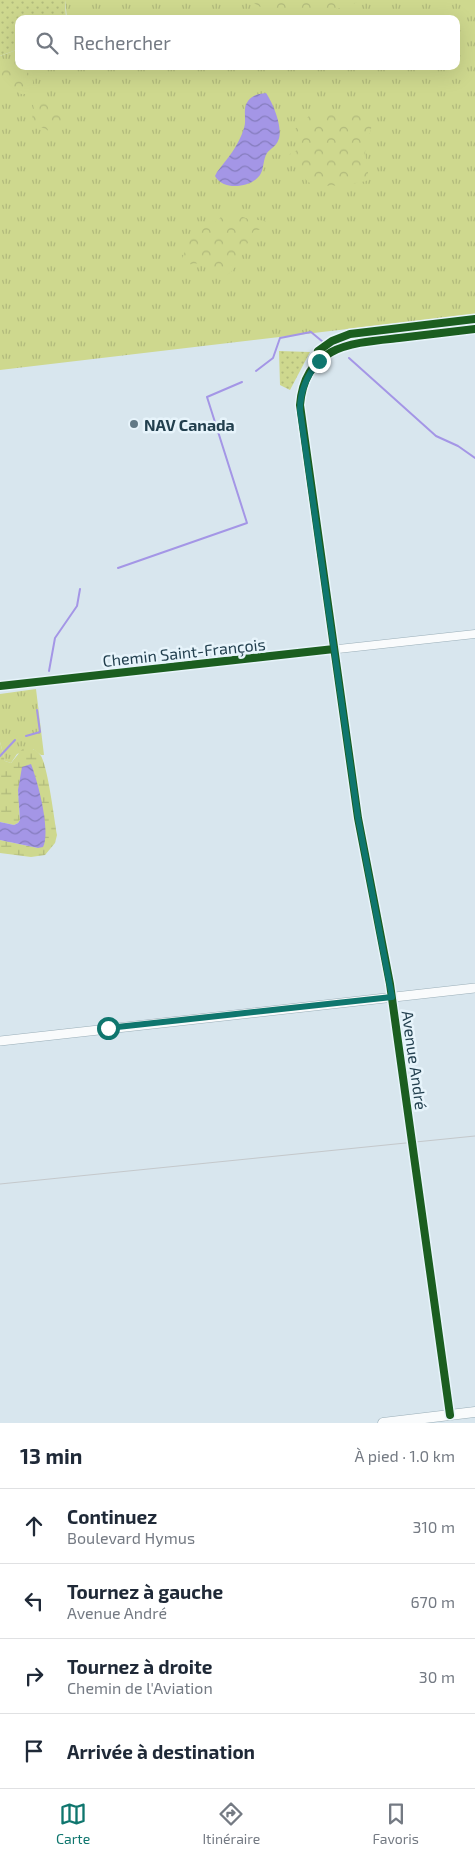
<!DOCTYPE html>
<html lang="fr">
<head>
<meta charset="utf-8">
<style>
  :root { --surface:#fff; --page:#f6f6f7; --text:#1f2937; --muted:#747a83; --line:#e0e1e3; --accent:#0f766e }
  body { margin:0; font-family:"Exo 2",sans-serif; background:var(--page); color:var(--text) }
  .stop { position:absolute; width:15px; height:15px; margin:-11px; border:4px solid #0f766e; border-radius:50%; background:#fff }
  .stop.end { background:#0f766e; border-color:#fff; box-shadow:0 1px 5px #0008 }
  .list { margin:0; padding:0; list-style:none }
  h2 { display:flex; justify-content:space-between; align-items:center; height:65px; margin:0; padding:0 20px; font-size:21px }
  h2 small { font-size:16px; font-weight:400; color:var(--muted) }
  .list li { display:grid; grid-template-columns:32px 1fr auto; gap:15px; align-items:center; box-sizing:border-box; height:75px; padding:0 20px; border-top:1px solid var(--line) }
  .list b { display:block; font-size:19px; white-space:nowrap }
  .list p { margin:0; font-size:16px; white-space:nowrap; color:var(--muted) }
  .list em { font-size:16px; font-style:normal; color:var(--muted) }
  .icon { flex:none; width:28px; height:28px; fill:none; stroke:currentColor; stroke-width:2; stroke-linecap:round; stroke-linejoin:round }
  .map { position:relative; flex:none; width:475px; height:1423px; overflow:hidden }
  .search { position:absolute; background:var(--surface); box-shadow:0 5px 20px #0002; left:15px; right:15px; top:15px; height:55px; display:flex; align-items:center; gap:12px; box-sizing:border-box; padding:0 18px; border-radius:10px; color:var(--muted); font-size:19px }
  .sheet { height:365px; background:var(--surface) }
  nav { display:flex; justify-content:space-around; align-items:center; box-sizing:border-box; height:70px; border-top:1px solid var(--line); background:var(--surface); font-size:14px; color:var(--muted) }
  nav a { display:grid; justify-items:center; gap:2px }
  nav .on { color:var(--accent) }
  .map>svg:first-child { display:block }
  .grass { fill:url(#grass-tufts) }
  .forest { fill:url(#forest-crowns) }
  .wetland { fill:url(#wetland-marsh) }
  .park { fill:url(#park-dots) }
  .water { fill:url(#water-waves) }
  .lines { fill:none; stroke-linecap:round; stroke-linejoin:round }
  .stream { stroke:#a496e6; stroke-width:2 }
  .minor-casing { stroke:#9aaeb8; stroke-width:9 }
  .tertiary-casing { stroke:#9aaeb8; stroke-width:10 }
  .secondary-casing { stroke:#9aaeb8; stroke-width:11 }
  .minor { stroke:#f9fbfc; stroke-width:8 }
  .tertiary { stroke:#f9fbfc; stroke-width:9 }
  .secondary { stroke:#f9fbfc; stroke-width:10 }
  .tram { stroke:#c4c8cb; stroke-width:1 }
  .cycleway-casing { stroke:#e7f4fb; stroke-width:11 }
  .cycleway { stroke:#1b5e20; stroke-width:8 }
  .route { stroke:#0f766e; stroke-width:6 }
  .poi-dot { fill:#627986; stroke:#e7f4fb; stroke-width:2 }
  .labels { text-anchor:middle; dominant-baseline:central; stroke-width:5; stroke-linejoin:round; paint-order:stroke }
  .poi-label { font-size:16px; font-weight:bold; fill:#223f4e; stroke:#e7f4fb; text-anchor:start }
  .street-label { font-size:16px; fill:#223f4e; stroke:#e7f4fb }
</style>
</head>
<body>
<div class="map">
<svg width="475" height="1423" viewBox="0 0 475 1423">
  <defs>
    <pattern id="grass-tufts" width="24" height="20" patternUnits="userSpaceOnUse" patternTransform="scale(1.25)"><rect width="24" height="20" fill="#ced88e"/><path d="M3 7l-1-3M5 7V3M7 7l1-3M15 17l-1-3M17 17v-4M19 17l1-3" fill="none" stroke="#b1ba7c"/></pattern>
    <pattern id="forest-crowns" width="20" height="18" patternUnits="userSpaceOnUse" patternTransform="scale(1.25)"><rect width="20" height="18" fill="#ced88e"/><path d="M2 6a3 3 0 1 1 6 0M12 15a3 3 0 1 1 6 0" fill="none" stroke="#b1ba7c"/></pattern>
    <pattern id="wetland-marsh" width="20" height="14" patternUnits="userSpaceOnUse" patternTransform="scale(1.25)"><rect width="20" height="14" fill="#ced88e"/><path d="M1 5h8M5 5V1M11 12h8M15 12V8" fill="none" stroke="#b1ba7c"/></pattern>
    <pattern id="park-dots" width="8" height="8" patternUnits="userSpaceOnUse" patternTransform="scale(1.25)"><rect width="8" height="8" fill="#ced88e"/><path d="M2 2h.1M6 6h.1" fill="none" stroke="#b1ba7c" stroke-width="1.8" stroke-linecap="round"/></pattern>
    <pattern id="water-waves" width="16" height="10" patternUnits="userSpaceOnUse" patternTransform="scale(1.25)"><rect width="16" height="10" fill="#a496e6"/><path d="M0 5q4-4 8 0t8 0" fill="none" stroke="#857cbd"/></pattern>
  </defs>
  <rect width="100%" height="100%" fill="#d8e6ee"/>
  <path class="grass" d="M 65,0 L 475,0 L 475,314 L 0,370 L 0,56 L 19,49 L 19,66 L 456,66 L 456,19 L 67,19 Z
    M 36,689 L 44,755 L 41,755 L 33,749 L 17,754 L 11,763 L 5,761 L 0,742 L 0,694 Z"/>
  <path class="forest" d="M 249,0 L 361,0 C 340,13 286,17 263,8 C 258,6 254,3 249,0 Z
    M 9,60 L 17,61 L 19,66 L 21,66 C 32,77 39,82 26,94 L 21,94 L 10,87 L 0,89 L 0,64 Z
    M 41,97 C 57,101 70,113 59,130 L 51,132 L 31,122 L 34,110 L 33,104 Z
    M 341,110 L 353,113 L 371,121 L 372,125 L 365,152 L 369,180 C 358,184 319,189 310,183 C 304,180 303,172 298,168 C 293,164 288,165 285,160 L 286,155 C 295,153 300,149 302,140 L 293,135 L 292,132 L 310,115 L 325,112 Z
    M 227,212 L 249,219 L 266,221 L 269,225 L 266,228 L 254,231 C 246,242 236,280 219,276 C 211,274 212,265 204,263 C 197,262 193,266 185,263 L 182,259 L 192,234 L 214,223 Z"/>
  <path class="wetland" d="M 0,742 L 5,761 L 11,763 L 24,747 C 30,748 37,749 41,756 C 48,768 54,818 57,835 L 55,843 L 45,855 L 31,857 L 0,853 L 0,840 L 38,848 L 18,790 L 20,820 L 18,823 L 14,825 L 0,822 Z"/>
  <path class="park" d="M 0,0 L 65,0 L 66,19 L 19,19 L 19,49 L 0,56 Z
    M 279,351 L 310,352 L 290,390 L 280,385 Z"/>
  <path class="water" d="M 266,93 C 273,103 284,129 278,141 C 276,146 270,149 267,153 C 263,159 264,169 260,175 C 251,188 223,191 215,176 L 217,172 C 228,158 239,145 244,128 C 247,119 242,109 248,101 C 253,95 258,94 266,93 Z
    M 31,764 C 38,782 51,831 43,847 L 38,848 L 0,840 L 0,822 L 14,825 L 18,823 L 20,820 L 18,790 L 22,767 Z"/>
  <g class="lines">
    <path class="stream" d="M 349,358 L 436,436 L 458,446 L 475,458
      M 256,371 L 273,358 L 280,338 L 311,332 L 323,342
      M 118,568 L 247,523 L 207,397 L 242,382
      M 49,671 L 55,638 L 77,606 L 80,589
      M 26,736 L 40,732 L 37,710
      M 0,756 L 15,740"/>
    <defs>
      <path id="minor" d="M 0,686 L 475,634
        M 450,1415 L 390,984 L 358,818 L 300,405 C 305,345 352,343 399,338 C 424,335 450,332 475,329"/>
      <path id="tertiary" d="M 0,1041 L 475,988"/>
      <path id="secondary" d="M 383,1423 L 475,1412"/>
    </defs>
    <use href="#minor" class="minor-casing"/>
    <use href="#tertiary" class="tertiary-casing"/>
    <use href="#secondary" class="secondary-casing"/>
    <use href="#minor" class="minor"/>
    <use href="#tertiary" class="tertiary"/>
    <use href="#secondary" class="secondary"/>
    <path class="tram" d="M 0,1184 L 475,1136"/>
    <defs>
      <path id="cycleway" d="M 318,351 L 332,341 L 350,334 L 475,319
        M 0,686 L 334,649
        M 450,1415 L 390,984 L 358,818 L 300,405 C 305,345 352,343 399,338 C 424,335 450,332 475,329"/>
    </defs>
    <use href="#cycleway" class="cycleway-casing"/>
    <use href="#cycleway" class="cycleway"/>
  </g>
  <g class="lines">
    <path class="route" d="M 108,1028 L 392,997 L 358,818 L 300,410 C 300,391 307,375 319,361"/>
  </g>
  <circle class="poi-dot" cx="134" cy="424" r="5"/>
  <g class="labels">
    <g class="poi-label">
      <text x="144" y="424">NAV Canada</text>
    </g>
    <g class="street-label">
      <text transform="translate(184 652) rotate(-6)">Chemin Saint-François</text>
      <text transform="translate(415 1060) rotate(82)">Avenue André</text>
    </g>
  </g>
</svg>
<div class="stop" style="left:108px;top:1028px"></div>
<div class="stop end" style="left:319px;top:361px"></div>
<div class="search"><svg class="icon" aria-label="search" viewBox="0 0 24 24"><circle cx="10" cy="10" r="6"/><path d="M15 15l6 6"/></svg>Rechercher</div>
</div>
<section class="sheet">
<h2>13 min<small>À pied · 1.0 km</small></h2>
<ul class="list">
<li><svg class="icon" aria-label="ahead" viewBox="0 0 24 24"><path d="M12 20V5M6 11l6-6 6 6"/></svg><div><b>Continuez</b><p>Boulevard Hymus</p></div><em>310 m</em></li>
<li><svg class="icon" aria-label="left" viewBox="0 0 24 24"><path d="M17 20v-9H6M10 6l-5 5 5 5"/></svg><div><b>Tournez à gauche</b><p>Avenue André</p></div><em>670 m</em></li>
<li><svg class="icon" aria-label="right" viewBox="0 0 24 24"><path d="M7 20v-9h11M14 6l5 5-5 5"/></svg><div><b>Tournez à droite</b><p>Chemin de l'Aviation</p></div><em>30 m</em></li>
<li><svg class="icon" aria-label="arrive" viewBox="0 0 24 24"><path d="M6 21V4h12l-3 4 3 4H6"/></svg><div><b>Arrivée à destination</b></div></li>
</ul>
</section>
<nav>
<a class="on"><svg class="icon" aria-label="map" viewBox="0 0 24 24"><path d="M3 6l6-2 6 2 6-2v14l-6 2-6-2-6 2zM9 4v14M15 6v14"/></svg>Carte</a>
<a><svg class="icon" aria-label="directions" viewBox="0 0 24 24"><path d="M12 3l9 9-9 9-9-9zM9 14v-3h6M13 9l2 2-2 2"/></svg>Itinéraire</a>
<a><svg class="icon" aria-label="saved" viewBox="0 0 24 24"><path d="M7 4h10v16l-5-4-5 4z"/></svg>Favoris</a>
</nav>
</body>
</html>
